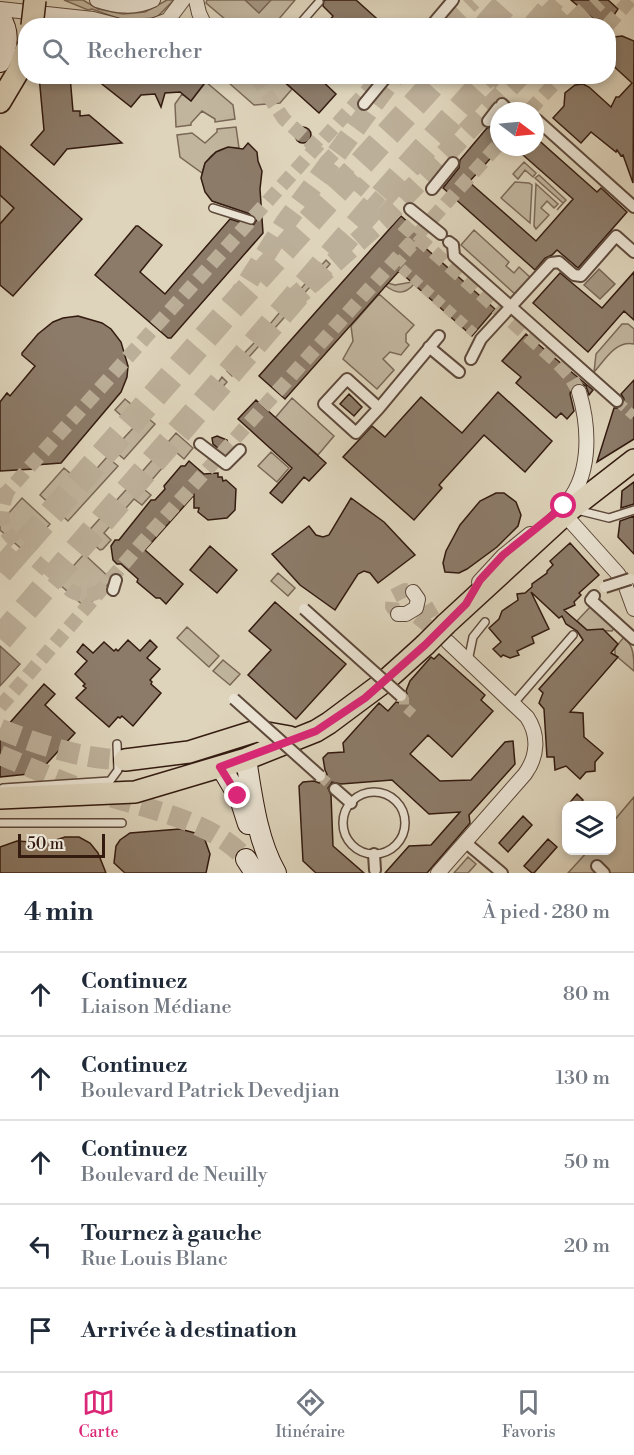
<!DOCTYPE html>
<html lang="fr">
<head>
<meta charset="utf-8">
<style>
  :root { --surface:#fff; --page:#f6f6f7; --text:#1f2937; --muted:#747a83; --line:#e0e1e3; --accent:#db2777 }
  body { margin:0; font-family:"Libre Bodoni",serif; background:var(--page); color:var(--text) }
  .controls { position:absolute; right:18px; bottom:18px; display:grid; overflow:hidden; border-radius:12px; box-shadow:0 3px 9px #0003 }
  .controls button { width:54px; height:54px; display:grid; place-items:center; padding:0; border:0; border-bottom:2px solid var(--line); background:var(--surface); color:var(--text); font:30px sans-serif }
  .compass { position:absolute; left:490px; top:102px; width:54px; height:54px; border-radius:50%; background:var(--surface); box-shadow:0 3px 9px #0003; rotate:106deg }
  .scale { position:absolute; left:18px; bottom:15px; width:87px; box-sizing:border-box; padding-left:6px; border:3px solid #341b10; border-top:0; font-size:16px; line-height:21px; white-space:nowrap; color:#341b10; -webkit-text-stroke:4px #eae3d3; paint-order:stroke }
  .stop { position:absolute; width:18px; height:18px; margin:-14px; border:4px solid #db2777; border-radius:50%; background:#fff }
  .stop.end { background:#db2777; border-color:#fff; box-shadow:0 2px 6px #0008 }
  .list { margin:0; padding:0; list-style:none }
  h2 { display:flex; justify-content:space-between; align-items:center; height:78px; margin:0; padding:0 24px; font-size:26px }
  h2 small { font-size:20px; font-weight:400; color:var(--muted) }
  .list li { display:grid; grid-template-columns:39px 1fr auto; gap:18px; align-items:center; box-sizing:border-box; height:84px; padding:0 24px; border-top:2px solid var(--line) }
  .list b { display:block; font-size:22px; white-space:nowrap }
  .list p { margin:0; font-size:20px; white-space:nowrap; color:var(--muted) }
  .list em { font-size:20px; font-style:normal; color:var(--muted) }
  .icon { flex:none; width:33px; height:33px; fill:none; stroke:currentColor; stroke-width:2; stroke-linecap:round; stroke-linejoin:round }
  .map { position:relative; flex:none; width:634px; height:873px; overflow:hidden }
  .search { position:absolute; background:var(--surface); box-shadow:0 3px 9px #0003; left:18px; right:18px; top:18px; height:66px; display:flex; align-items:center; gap:15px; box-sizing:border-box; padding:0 21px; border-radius:24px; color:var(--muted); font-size:22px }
  .sheet { height:498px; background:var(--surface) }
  nav { display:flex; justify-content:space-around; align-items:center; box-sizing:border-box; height:84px; border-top:2px solid var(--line); background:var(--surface); font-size:16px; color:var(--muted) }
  nav a { display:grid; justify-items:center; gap:3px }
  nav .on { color:var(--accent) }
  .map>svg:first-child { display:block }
  .green { fill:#c1b59e; stroke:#7a6857; stroke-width:1.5 }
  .water { fill:#a49581; stroke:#776454; stroke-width:1.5 }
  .building { fill:#8c7b69; stroke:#341b10; stroke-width:1.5 }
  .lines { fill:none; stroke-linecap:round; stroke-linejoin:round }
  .pedestrian-tunnel { stroke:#bcaf99; stroke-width:10; stroke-dasharray:10 5; stroke-linecap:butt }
  .minor-tunnel { stroke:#bcaf99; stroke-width:14; stroke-dasharray:14 7; stroke-linecap:butt }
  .secondary-tunnel { stroke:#bcaf99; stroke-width:20; stroke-dasharray:20 10; stroke-linecap:butt }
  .primary-tunnel { stroke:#bcaf99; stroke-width:21; stroke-dasharray:21 10; stroke-linecap:butt }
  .motorway-tunnel { stroke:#bcaf99; stroke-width:26; stroke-dasharray:26 13; stroke-linecap:butt }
  .service-casing { stroke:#5e493b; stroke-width:10 }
  .pedestrian-casing { stroke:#5e493b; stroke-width:14 }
  .minor-casing { stroke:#5e493b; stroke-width:16 }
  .secondary-casing { stroke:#341b10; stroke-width:22 }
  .primary-casing { stroke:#341b10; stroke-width:24 }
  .service { stroke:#eae3d3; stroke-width:7 }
  .pedestrian { stroke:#eae3d3; stroke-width:10 }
  .minor { stroke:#eae3d3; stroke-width:14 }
  .secondary { stroke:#eae3d3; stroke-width:20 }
  .primary { stroke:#ded4bb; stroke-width:21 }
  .pedestrian-bridge-casing { stroke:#5e493b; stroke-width:14; stroke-linecap:butt }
  .primary-bridge-casing { stroke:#341b10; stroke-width:24; stroke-linecap:butt }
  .pedestrian-bridge { stroke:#eae3d3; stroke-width:10 }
  .primary-bridge { stroke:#ded4bb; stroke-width:21 }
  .route { stroke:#db2777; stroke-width:8 }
</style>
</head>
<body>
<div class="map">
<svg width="634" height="873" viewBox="0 0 634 873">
  <rect width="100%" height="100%" fill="#ded4bb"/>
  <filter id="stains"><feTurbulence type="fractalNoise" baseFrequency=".00333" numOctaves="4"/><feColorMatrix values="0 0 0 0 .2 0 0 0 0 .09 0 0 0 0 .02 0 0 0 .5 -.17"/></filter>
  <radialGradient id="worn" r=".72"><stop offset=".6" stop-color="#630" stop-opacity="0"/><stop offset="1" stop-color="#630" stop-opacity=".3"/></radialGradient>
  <path class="green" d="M 64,0 L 83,0 L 98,9 L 123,14 L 145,12 L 167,0 L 174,0 L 156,18 L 123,20 L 92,9 L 88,10 Z
    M 207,0 L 295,0 L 273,26 L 232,25 L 206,3 Z
    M 253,77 L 278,77 L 292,89 L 280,103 L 254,105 L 229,83 L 248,82 Z
    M 206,82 L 233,105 L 235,119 L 215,122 L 215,119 L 202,111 L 191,123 L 191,125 L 176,127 L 175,104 L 182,94 L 191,101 Z
    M 236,127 L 239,148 C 221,145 206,155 202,173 L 180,157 L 177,135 L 192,133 L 205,143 L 217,132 L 217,129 Z
    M 524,162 L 536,173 L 533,177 L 525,170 L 518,179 L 513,174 Z
    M 539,175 L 566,200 L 557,210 L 563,203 L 535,178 Z
    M 515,182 L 529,183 L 532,185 L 530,223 L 501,198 Z
    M 536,184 L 558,204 L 554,208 L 547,201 L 541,208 L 549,215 L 536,229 L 534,226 Z
    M 0,195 L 14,208 L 0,224 Z
    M 474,230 L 509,262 L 506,266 L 514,273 L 519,267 L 531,278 L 516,295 L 461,245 Z
    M 326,260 L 330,264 L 295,304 L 291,300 Z
    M 412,282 L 414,284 C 405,295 396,294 386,286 L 388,283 L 395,285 Z
    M 379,294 L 414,325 L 406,334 L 406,342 L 409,345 L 401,355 L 390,352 L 383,359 L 394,370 L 377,389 L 343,359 L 353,341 L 351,326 Z
    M 285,306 L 290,311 L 232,376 L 227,371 L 255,342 Z
    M 622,324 L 628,324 L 634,329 L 634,344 C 616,340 605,360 594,372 L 596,354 Z
    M 222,377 L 227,382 L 208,403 L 203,398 L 212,389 L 213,390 Z
    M 292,398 L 334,436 L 318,455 L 275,418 Z
    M 125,399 L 155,424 L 124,459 L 113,450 L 134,427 L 115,410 Z
    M 176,433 L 193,448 L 184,459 L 176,452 L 150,482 L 140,474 Z
    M 271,452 L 289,468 L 277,482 L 258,466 Z
    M 107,457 L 118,466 L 68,521 L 40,495 L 64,468 L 83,484 Z
    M 134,481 L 151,495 L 142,505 L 134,499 L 104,533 L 111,540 L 103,549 L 100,550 L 84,536 Z
    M 22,498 L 50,524 L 25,552 L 0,530 L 0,523 Z
    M 84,554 L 112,580 L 86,608 L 58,583 Z
    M 278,573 L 295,588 L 288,596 L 271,581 Z
    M 591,606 L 615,627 L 612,631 L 587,630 L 577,621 Z
    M 187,627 L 219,656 L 209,667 L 177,638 Z
    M 624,637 C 634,646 634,657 634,671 L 615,655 L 615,648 Z
    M 223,660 L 240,674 L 230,685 L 213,671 Z
    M 634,797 L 634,873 L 568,873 L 588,851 L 612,850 L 612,823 Z
    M 468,857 L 476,864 L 468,873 L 454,873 Z"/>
  <path class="water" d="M 245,0 L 271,0 L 259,13 Z
    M 599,269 L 615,284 L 600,299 L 584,285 Z
    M 0,646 L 20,664 L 0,686 Z"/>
  <path class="building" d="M 324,0 L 356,0 L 385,26 L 325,26 L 333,16 L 323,6 Z
    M 571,0 L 608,0 L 618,9 L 607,26 L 602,26 Z
    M 622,36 L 634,41 L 633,183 L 623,155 L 621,156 L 617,150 L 616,152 L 591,132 L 581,143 L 553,118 L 564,106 L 565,93 L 575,85 L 583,84 L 589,87 L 611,107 L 616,97 L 619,97 L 632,83 L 609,62 L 609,42 L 614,37 Z
    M 39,76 L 70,76 L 73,111 L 80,111 L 80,116 L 89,115 L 122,143 L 67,149 L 54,165 L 31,145 L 44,130 Z
    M 107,76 L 210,76 L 191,101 L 180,92 L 165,93 L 161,107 L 155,94 L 141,95 L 131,107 L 102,84 Z
    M 278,76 L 317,76 L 336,94 L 319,113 Z
    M 499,119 L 499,149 L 469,182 L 536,241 L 573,199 L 514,147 L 535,147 L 535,137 L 597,192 L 601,188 L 627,212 L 578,268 L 557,250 L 552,255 L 545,258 L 535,270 L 443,188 L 459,168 L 460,160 L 487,128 L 494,126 Z
    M295 135a8 8 0 1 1 16 0a8 8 0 1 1-16 0Z
    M 248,143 L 257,152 L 258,161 L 262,171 L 260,189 L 263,233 L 171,338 L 168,338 L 95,275 L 136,226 L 138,226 L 162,245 L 140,272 L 165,294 L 230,219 L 249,225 L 254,224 L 257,219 L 253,215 L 212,201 L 205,192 L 201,178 L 205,163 L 216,152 L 228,147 L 243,149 Z
    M 0,146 L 82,219 L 13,296 L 0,285 L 0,224 L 14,208 L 0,195 Z
    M 401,216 L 427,239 L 422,245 L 495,309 L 472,336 L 399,271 L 285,399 L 259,376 Z
    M 634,272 L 634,320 L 624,311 L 588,352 L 533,303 L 560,273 L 602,308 Z
    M 78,316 L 102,323 L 111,329 L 121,342 L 128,366 L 127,377 L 121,392 L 61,463 L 35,465 L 34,469 L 0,471 L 0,402 L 7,393 L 10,396 L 35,366 L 22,355 L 22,353 L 38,334 L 53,322 L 63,318 Z
    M 526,334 L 593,390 L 589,395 L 586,386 L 582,384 L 572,386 L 570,394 L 574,411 L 567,419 L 561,413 L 556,418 L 516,383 L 521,377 L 502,361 Z
    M 634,380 L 634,439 L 597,462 L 614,408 L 619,408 L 623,405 L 624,399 L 621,394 Z
    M 498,392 L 552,441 L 525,472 L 484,435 L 439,485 L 442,488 L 414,520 L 343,457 L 372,426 L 385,437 L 421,397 L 462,433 Z
    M 349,394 L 362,407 L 354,416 L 340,404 Z
    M 256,400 L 326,463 L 309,481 L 304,477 L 282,503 L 270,493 L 292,468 L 238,419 Z
    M 217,436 L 227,440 L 229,447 L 227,451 L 223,452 L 213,444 L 212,438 Z
    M 189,461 L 204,474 L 218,473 L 218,477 L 222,477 L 223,481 L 226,480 L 236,489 L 235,510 L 227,518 L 208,520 L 198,512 L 199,508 L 194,508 L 194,495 L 145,550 L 183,584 L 166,604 L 160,598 L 156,598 L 137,582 L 138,579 L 121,564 L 117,564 L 113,560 L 111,546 L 115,540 L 119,540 L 151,500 L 155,500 L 165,489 L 164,486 L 181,466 L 185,466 Z
    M 634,482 L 634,504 L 621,508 L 622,491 Z
    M 496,493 L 504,493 L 516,502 L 521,515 L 518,526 L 497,547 L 467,569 L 459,573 L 445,572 L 443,563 L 446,551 L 460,525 L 480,501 Z
    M 351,498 L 384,522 L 415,555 L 378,583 L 370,573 L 364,571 L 358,574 L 335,610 L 300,585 L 272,554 L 309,526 L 316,535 L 323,537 L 329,535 Z
    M 634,516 L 634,554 L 618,537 L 620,521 Z
    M 570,543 L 599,575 L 579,593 L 581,595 L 574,602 L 575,605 L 564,610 L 587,630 L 603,629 L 618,644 L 611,653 L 618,657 L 570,712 L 583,713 L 584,737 L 603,753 L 595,762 L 595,771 L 586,772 L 580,779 L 566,766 L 555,770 L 554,757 L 547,757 L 544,709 L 539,703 L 543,693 L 539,689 L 583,640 L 577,631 L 566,624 L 562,616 L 559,618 L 531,592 L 549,629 L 532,637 L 534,643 L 517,651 L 519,655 L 510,658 L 503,655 L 501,657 L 493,649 L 501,642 L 489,628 L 499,619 L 502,611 L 518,600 L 517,594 L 525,593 L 532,587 L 532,584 L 547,573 L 547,571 L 553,565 L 550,561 Z
    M 210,546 L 237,570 L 217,593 L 190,570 Z
    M 275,602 L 346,664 L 296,719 L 248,675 L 271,650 L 249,631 Z
    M 128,640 L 140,651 L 150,640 L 157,647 L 147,658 L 160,669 L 150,680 L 152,682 L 151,684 L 161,693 L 133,726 L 122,716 L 120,718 L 118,717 L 109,727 L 76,698 L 86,688 L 83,686 L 85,684 L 75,674 L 87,661 L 77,652 L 83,644 L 93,653 L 104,642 L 114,651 L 116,649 L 118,651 Z
    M 439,654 L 485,695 L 481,700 L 493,711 L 452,757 L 428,735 L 410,754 L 440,781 L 471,780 L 505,742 L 513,741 L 515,764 L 469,815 L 470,823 L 427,873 L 385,873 L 409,846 L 431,845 L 460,812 L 429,814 L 392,780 L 341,784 L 332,782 L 328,788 L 331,795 L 333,846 L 364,873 L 316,873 L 303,861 L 299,786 L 303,782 L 314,781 L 319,783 L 325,781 L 327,774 L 325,770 L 323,758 L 328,753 L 344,752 L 343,743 L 379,703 L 388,711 L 396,702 L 400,703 L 406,701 L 408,697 L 406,691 L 410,681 L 431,657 L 434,659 Z
    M 44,684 L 55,694 L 45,705 L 75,733 L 38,773 L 0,777 L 0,734 Z
    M 577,794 L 583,800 L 578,806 L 567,806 Z
    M 523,816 L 532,825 L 508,852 L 499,843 Z
    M 180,829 L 195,833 L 205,840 L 210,854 L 206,873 L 125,873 L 114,863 L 116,846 L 120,840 L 130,833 Z
    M 65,837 L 79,837 L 90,843 L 98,853 L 106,873 L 0,873 L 0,847 L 17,841 L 31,842 L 46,840 L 47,843 Z
    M 548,839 L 557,847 L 534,873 L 532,873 L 524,866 Z"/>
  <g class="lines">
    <path class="pedestrian-tunnel" d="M 423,235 L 397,264 L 474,333
      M 617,401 L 634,416
      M 401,696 L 404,698 L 404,706 L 413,714
      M 320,776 L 335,789"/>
    <path class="minor-tunnel" d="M 607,26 L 630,0
      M 255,76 L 284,119 L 555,360 L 570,376 L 579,392
      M 529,111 L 561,76
      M 8,491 C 3,503 0,517 5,529 C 11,542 57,579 71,591 C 82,597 91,596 102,590
      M 0,497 L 8,491 L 380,76
      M 426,605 L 434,619 L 434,629
      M 398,614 L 392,607 L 393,596 L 405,590 L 413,592
      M 417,617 L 442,637
      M 0,707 L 154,529 L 499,144"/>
    <path class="secondary-tunnel" d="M 0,755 C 27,766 53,778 80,788 C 132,806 210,817 246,859"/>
    <path class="primary-tunnel" d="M 445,26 L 472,0
      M 532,26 L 555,0
      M 571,26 L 598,0
      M 483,82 L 488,76
      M 288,304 L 384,218 L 520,76
      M 232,307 L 286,222 L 394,76
      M 0,729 C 39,745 82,759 125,760"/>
    <path class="motorway-tunnel" d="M 486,26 L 509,0
      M 541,26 L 567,0
      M 0,572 L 232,307 L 440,76
      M 0,639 L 384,194 L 489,76"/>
    <defs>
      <path id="service" d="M 298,26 L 319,2
        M 213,208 L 251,220
        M 577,510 L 609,518 L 634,510
        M 468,661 L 473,637 L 485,622
        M 514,703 L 573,635
        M 3,788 L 110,781 L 118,770 L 117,744
        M343 823a31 31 0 1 1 62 0a31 31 0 1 1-62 0Z
        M 0,823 L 122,823"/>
      <path id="pedestrian" d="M 431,26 L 453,0
        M 364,104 L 387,76
        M 502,104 L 509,111
        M 537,120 L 634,207
        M 488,121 L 498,108
        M 432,189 L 453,163
        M 410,209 L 441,234
        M 449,242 L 453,245 L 454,256 L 617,401
        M 429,347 L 459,372
        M 471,359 L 481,339 L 551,263 L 559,262 L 574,275 L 581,276 L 616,236 L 634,252
        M 347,379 L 379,408 L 356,433 L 324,404 Z
        M 379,408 L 439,336
        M 200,444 L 226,464 L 240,450
        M 113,590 L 116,580
        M 594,596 L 591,600 L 634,639
        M 335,789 L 351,803
        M 465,842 L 502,873
        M 374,854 L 375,870
        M 597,866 L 604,873"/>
      <path id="minor" d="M 97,0 C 116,6 134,9 153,0
        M 196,0 L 199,13 L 205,26
        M 0,9 L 93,19 L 120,26
        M 152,26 L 168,20 L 183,0
        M 562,508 C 592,479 590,429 579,392
        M 565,515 L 618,574 L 626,587 L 634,609
        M 479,582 L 503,556 L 530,534
        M 398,614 L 406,614 L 416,608 L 418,599 L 413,592
        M 438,873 L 525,774 C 538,756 539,735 527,717 L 448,642"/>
      <path id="secondary" d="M 0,17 C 10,32 8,47 0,62
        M 246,759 C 252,796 257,840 276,873
        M 221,767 L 240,799 L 248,824
        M 246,859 L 255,873"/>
      <path id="primary" d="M 0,102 L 19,70 L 26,50
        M 446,624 L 571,509 L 634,460
        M 125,760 L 189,752 L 256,731 L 290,737
        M 0,798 L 135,792 L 246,759 L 316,731 L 329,723 L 384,682 L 425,645"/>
    </defs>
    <use href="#service" class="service-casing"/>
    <use href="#pedestrian" class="pedestrian-casing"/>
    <use href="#minor" class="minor-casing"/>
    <use href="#secondary" class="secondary-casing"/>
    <use href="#primary" class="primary-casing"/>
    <use href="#service" class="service"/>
    <use href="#pedestrian" class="pedestrian"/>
    <use href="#minor" class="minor"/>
    <use href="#secondary" class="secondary"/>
    <use href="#primary" class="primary"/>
    <defs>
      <path id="pedestrian-bridge" d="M 605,587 L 630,579
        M 304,609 L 401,696
        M 234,699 L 320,776"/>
      <path id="primary-bridge" d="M 32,26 L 35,0
        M 425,645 L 446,624"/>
    </defs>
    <use href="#pedestrian-bridge" class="pedestrian-bridge-casing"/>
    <use href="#primary-bridge" class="primary-bridge-casing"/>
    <use href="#pedestrian-bridge" class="pedestrian-bridge"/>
    <use href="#primary-bridge" class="primary-bridge"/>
  </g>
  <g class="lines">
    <path class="route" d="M 238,796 L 220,767 L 316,731 L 365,698 L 425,645 L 466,604 L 480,580 L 503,555 L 564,506"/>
  </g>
  <rect width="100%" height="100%" filter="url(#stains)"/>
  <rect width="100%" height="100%" fill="url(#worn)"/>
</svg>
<div class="controls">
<button><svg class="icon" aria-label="layers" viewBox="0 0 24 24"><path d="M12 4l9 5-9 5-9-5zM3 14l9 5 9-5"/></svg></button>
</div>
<svg class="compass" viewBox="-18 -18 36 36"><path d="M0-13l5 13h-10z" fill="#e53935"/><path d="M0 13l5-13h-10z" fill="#747a83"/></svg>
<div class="scale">50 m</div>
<div class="stop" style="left:564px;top:506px"></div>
<div class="stop end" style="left:238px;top:796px"></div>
<div class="search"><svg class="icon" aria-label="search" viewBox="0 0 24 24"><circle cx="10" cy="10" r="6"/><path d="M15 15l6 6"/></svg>Rechercher</div>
</div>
<section class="sheet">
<h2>4 min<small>À pied · 280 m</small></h2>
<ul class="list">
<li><svg class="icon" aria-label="ahead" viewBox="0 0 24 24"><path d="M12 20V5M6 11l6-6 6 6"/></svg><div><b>Continuez</b><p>Liaison Médiane</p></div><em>80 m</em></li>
<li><svg class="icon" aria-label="ahead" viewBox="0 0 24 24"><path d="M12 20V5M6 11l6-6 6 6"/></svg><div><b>Continuez</b><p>Boulevard Patrick Devedjian</p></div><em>130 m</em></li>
<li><svg class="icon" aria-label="ahead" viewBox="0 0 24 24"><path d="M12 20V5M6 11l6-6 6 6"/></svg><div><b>Continuez</b><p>Boulevard de Neuilly</p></div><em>50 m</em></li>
<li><svg class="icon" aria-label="left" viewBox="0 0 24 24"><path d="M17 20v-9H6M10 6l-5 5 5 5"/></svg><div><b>Tournez à gauche</b><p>Rue Louis Blanc</p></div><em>20 m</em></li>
<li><svg class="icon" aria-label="arrive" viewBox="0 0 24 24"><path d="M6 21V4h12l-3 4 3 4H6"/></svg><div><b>Arrivée à destination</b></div></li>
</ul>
</section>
<nav>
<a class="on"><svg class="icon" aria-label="map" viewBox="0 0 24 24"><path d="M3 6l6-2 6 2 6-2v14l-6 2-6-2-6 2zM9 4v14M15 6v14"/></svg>Carte</a>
<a><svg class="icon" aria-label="directions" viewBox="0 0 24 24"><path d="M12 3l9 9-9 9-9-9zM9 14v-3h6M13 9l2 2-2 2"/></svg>Itinéraire</a>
<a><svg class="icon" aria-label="saved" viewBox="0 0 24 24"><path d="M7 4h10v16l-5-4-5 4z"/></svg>Favoris</a>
</nav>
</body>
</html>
